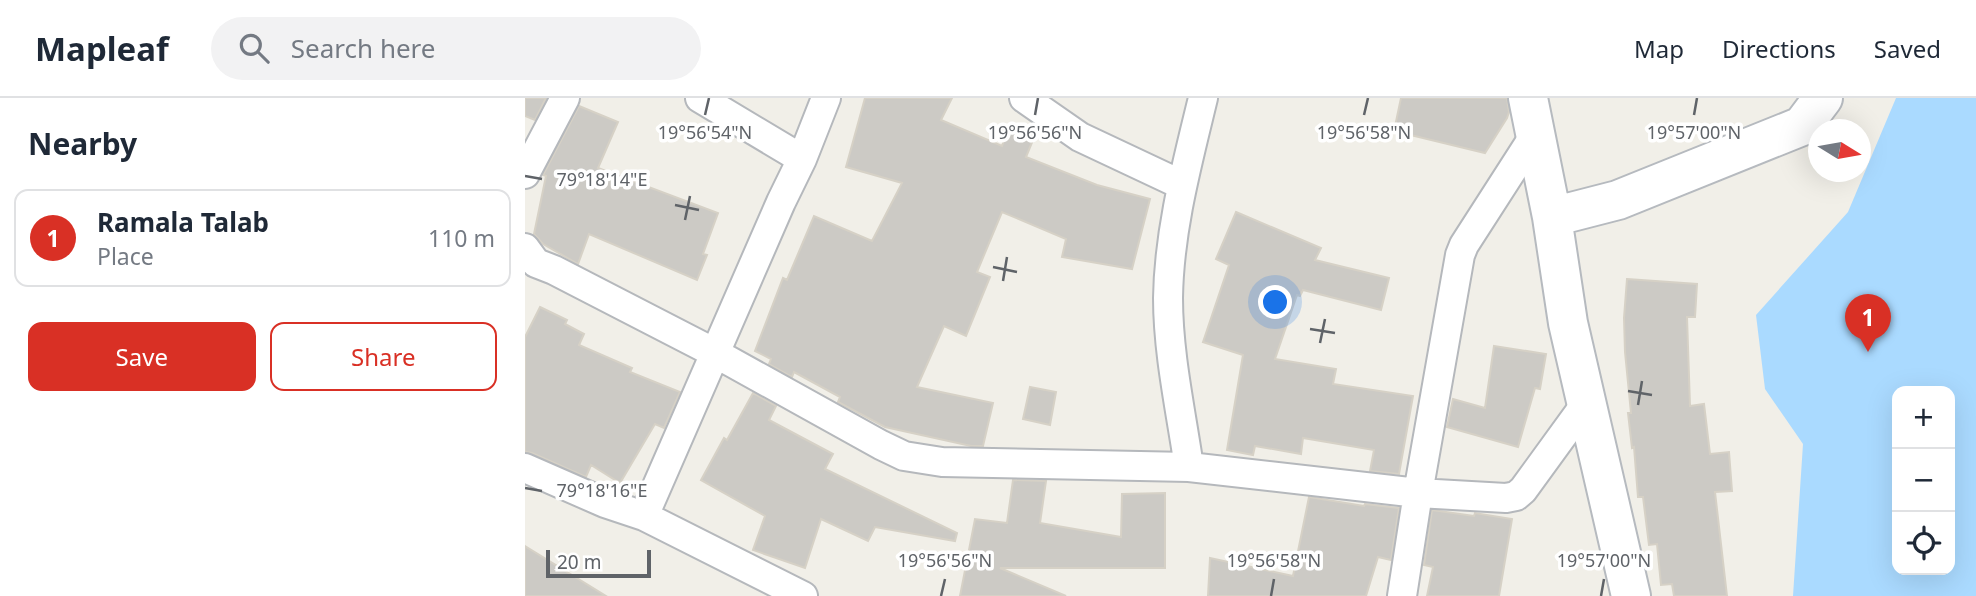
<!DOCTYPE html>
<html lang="en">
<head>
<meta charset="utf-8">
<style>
  :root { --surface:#fff; --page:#f2f2f3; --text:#1f2937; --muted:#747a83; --line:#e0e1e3; --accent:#d93025 }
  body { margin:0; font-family:"Noto Sans",sans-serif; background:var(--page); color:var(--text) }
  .controls { position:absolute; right:21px; bottom:21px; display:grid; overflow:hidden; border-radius:14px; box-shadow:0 7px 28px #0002 }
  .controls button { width:63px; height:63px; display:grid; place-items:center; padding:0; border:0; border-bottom:2px solid var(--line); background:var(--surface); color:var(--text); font:35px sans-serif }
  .compass { position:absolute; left:1283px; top:21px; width:63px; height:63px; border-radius:50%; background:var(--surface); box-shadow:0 7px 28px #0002; rotate:101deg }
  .scale { position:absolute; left:21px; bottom:18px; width:105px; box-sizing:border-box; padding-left:7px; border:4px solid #5f6368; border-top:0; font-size:19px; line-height:24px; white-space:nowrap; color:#5f6368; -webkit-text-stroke:5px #fff; paint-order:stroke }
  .you { position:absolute; left:751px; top:205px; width:24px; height:24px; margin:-18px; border:5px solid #fff; border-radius:50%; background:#1a73e8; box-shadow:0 0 0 10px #1a73e833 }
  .badge { display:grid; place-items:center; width:46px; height:46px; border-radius:50%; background:var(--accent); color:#fff; font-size:23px; font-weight:700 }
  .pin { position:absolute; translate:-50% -58px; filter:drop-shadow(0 2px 4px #0008) }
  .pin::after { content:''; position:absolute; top:37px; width:24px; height:21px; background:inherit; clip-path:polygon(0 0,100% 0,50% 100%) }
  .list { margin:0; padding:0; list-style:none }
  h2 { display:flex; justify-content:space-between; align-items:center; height:91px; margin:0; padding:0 28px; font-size:30px }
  h2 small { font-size:23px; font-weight:400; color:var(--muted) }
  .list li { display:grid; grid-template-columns:46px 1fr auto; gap:21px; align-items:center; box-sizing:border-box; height:98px; margin:0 14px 14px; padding:0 14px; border:2px solid var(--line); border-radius:14px }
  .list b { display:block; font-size:26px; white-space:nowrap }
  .list p { margin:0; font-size:23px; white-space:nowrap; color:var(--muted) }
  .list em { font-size:23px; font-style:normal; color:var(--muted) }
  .actions { display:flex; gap:14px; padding:21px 28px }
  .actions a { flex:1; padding:16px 0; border:2px solid var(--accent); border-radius:14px; text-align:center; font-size:24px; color:var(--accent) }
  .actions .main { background:var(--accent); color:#fff }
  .icon { flex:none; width:38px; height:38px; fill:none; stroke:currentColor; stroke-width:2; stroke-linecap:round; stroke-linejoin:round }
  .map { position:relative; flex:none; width:1451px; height:498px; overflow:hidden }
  header { display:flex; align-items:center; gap:42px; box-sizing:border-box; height:98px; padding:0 35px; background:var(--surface); border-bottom:2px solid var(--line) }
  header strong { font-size:33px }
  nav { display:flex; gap:38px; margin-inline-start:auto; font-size:24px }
  .search { width:490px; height:63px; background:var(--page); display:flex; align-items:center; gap:18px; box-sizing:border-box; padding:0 24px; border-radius:38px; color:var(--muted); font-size:26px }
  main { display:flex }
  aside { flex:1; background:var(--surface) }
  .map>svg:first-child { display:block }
  .water { fill:#aadaff; fill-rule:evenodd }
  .building { fill:#cccac5; stroke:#d6d1c6; stroke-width:2 }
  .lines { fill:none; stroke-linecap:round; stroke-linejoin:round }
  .street-casing { stroke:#b5b8bc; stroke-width:32 }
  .secondary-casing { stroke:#b6babf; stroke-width:42 }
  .street { stroke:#fff; stroke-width:28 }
  .secondary { stroke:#fff; stroke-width:38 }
  .ticks { fill:none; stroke:#5f6368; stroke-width:2.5 }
  .ticks-label { font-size:18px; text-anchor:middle; fill:#5f6368; stroke:#fff; stroke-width:7; stroke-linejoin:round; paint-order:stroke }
</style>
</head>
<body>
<header>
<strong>Mapleaf</strong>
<div class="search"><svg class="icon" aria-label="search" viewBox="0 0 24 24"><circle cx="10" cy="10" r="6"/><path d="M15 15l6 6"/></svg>Search here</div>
<nav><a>Map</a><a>Directions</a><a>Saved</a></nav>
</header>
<main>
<aside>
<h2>Nearby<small></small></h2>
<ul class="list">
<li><span class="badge">1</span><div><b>Ramala Talab</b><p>Place</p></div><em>110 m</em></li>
</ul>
<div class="actions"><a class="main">Save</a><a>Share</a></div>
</aside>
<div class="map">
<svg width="1451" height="498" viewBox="0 0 1451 498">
  <rect width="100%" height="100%" fill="#f1efe8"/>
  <path class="water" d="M 1371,0 L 1451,0 L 1451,498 L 1268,498 L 1278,346 L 1240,291 L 1231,217 L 1323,114 ZM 1372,293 L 1425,293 L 1425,472 L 1372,472 Z"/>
  <path class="building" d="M 0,0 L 21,0 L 10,22 L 0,18 Z
    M 340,0 L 427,0 L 416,22 L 477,48 L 483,32 L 508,42 L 501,59 L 572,87 L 625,101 L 607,171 L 537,159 L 541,141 L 477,114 L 452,174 L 465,179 L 441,238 L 419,228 L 392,289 L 468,305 L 458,348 L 446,348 L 360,329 L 313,304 L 315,299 L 269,274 L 267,279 L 244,266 L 246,261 L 230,253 L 258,180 L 262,182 L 289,118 L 347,143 L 377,85 L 321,69 Z
    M 876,0 L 982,0 L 984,14 L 982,20 L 960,55 L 869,33 Z
    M 54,8 L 93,24 L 73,70 L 193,115 L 178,156 L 182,157 L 172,182 L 64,136 L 53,166 L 18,146 L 9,136 L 21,78 L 18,77 Z
    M 711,114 L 796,150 L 790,162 L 864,180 L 856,212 L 778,192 L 775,198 L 772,197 L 750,261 L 811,271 L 808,286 L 888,298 L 874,376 L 845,373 L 849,352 L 778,340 L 776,356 L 730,348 L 728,357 L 702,352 L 718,257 L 678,244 L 704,167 L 691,161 Z
    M 1102,181 L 1172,186 L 1170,219 L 1162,219 L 1165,308 L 1179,306 L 1185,356 L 1204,354 L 1207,393 L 1190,394 L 1202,498 L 1149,498 L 1147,486 L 1136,487 L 1132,446 L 1124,447 L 1118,399 L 1113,399 L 1109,349 L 1107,350 L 1103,315 L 1106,315 L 1100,254 L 1099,220 Z
    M 15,209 L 42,222 L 40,226 L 59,236 L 54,247 L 107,270 L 105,274 L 155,294 L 139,330 L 130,326 L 95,385 L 66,367 L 61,379 L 7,355 L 0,354 L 0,239 Z
    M 969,248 L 1021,256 L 1015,291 L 1010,290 L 993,349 L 922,329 L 928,301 L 960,310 Z
    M 505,289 L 531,294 L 525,327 L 498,321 Z
    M 228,295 L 251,308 L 244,322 L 308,356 L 300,371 L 432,435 L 430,443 L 350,429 L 343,443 L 296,421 L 280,470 L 228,452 L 240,418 L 176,382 L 199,340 L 202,342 Z
    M 488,382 L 521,383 L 515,425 L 596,439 L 597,396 L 640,395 L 640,470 L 475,470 L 541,498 L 435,498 L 450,421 L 482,425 Z
    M 784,399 L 839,408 L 840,406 L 874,410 L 866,462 L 853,459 L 841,498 L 683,498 L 685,460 L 768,478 Z
    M 907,412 L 949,418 L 950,415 L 987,421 L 974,498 L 902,498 L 908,469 L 899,467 Z
    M 0,448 L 81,498 L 0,498 Z"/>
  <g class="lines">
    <defs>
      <path id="street" d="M 175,0 L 277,61
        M 499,0 L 555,39 L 657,87
        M 0,76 L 40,0
        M 0,150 L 11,165 L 29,172 L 190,255 L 356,347 L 379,358 L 417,364 L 664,369 L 893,395 L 981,400 L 991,398 L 998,392 L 1062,304
        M 664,369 C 656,314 643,256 643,200 C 644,132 662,66 678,0
        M 0,370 L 80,405 L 119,418 L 256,104 L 277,61 L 301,0
        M 119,418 L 278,498
        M 877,498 L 893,395 L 935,157 L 939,147 L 1011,35"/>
      <path id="secondary" d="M 1003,0 L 1027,119 L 1043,225 L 1106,498
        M 1027,119 L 1093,102 L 1277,28 L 1298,0"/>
    </defs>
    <use href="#street" class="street-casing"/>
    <use href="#secondary" class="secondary-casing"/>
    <use href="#street" class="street"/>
    <use href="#secondary" class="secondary"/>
  </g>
  <path class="ticks" d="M 180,17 L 184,0M 510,17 L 513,0M 839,17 L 843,0M 1169,17 L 1172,0M 0,78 L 17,81M 150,107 L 174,112M 160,122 L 165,98M 468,169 L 492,174M 478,183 L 482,159M 785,231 L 810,235M 795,245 L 800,221M 1103,293 L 1127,297M 1113,307 L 1117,283M 0,390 L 17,393M 416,498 L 420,481M 746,498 L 749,481M 1076,498 L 1079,481"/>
  <g class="ticks-label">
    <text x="180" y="41">19°56'54"N</text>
    <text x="510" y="41">19°56'56"N</text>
    <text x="839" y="41">19°56'58"N</text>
    <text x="1169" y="41">19°57'00"N</text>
    <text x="77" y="88">79°18'14"E</text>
    <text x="77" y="399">79°18'16"E</text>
    <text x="420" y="469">19°56'56"N</text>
    <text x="749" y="469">19°56'58"N</text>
    <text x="1079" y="469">19°57'00"N</text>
  </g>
</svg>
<div class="controls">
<button>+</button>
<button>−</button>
<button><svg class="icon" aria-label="locate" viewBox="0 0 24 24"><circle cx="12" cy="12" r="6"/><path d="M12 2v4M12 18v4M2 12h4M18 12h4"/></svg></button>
</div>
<svg class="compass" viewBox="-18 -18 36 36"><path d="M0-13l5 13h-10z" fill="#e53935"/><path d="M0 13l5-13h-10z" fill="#747a83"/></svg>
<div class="scale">20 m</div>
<div class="you"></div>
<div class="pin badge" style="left:1343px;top:254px">1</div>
</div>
</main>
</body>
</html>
